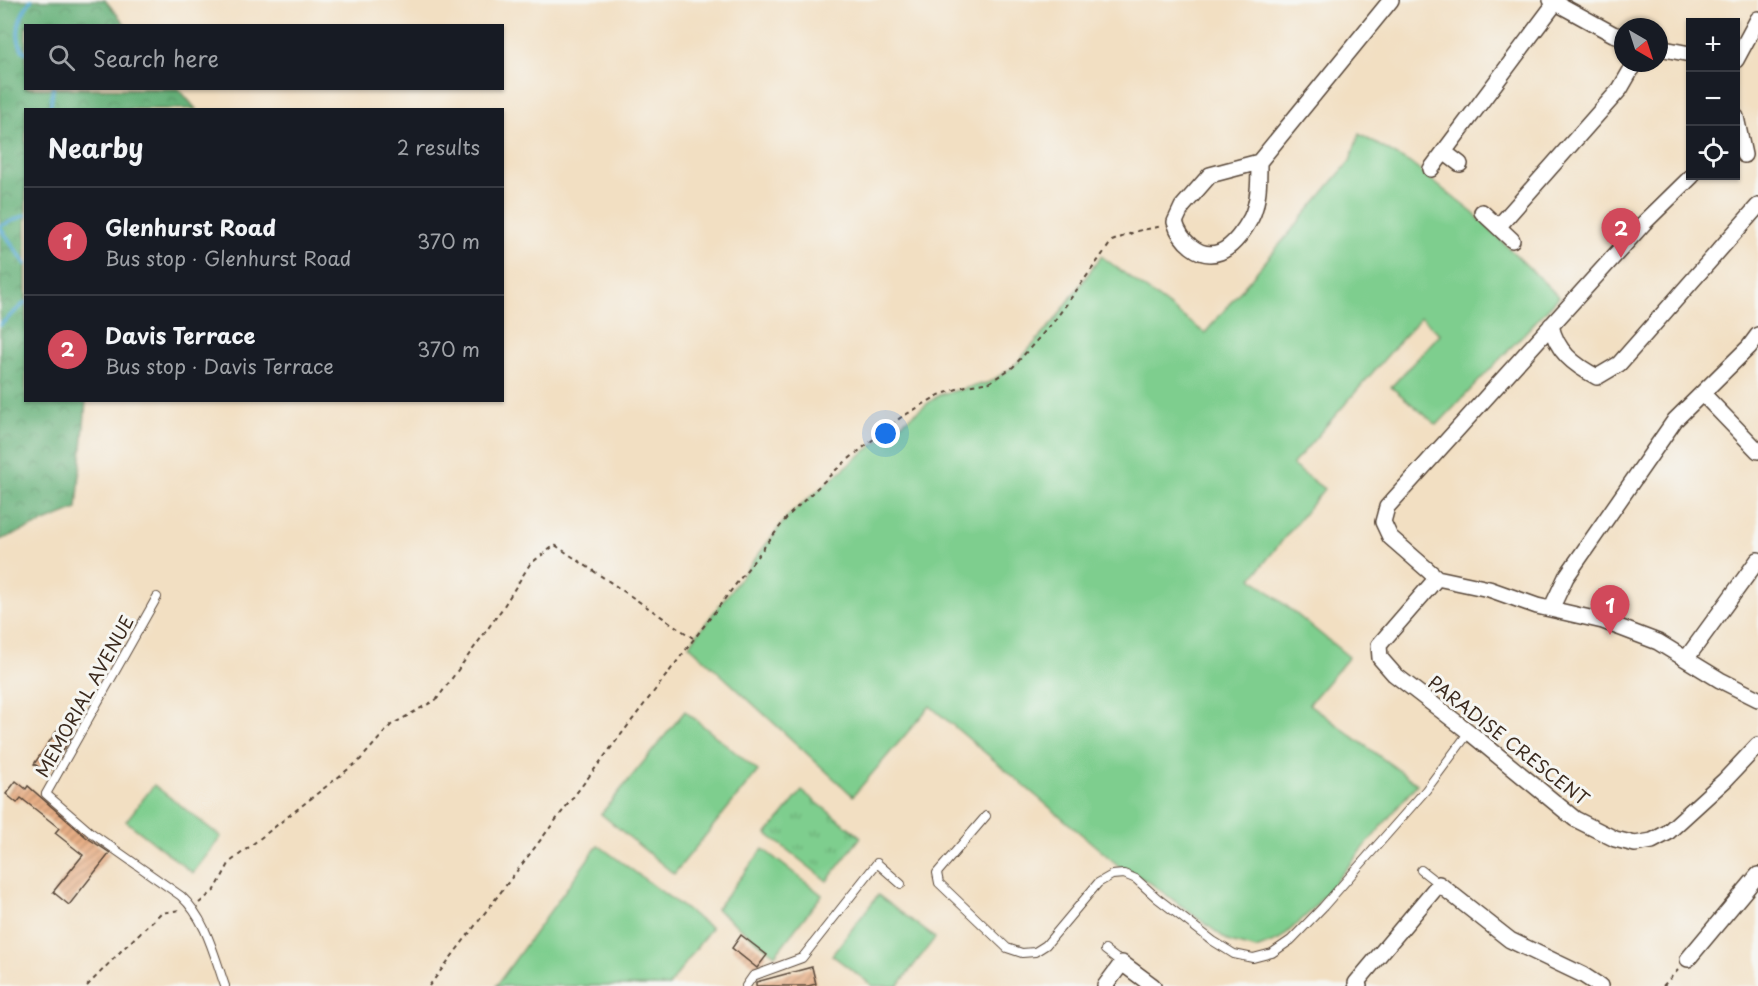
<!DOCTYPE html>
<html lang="en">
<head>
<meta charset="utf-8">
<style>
  :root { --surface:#171b24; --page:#20242c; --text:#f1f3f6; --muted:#9ea1a6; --line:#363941; --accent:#d1495b }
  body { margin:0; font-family:"Playpen Sans",sans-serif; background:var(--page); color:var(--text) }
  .controls { position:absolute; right:18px; top:18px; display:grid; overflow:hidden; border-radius:0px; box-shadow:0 2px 4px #0004 }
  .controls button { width:54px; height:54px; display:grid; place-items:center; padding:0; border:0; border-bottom:2px solid var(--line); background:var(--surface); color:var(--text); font:30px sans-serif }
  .compass { position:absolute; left:1614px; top:18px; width:54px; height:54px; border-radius:50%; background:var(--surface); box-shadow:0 2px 4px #0004; rotate:141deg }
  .you { position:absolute; left:886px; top:434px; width:21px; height:21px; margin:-15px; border:4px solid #fff; border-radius:50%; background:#1a73e8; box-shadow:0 0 0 9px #1a73e833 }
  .badge { display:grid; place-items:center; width:39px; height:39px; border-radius:50%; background:var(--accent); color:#fff; font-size:20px; font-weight:700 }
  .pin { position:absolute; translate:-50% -50px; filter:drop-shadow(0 2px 3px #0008) }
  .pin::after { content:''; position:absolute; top:32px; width:21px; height:18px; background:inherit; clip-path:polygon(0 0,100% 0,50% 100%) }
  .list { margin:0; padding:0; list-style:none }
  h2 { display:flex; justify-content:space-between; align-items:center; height:78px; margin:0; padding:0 24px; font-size:26px }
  h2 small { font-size:20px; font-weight:400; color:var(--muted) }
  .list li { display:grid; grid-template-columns:39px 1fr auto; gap:18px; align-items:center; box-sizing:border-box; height:108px; padding:0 24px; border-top:2px solid var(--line) }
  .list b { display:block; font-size:22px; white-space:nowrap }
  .list p { margin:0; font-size:20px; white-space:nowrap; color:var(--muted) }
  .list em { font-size:20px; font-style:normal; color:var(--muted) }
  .icon { flex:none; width:33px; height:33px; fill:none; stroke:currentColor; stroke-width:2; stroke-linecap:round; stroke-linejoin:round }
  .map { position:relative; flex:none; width:1758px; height:986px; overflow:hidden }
  .search { position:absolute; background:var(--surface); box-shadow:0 2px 4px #0004; left:24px; top:24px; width:480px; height:66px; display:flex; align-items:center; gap:15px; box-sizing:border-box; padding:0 21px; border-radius:0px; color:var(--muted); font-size:22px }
  .panel { position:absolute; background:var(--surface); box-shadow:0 2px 4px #0004; left:24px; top:108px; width:480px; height:294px; border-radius:0px }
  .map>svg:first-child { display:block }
  .green { fill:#7ece8e; stroke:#5c7c56; stroke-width:1.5 }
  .forest { fill:url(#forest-crowns); stroke:#506e4c; stroke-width:1.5 }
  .park { fill:url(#park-tufts); stroke:#5c7c56; stroke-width:1.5 }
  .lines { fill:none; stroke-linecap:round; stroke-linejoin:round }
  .stream { stroke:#52a7ce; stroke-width:4 }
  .building { fill:url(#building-hatch) }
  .service-casing { stroke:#564537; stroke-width:10 }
  .minor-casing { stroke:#564537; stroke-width:18 }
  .path { stroke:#564537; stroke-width:2; stroke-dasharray:4.5 4.5; stroke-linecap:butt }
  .service { stroke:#fff; stroke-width:8 }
  .minor { stroke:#fff; stroke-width:15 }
  .labels { text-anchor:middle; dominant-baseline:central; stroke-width:6; stroke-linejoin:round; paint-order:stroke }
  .street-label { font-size:18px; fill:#3b2a1e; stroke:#f6f6f2 }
</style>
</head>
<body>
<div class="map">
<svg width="1758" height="986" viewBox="0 0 1758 986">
  <defs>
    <pattern id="forest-crowns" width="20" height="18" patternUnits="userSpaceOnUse" patternTransform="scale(1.5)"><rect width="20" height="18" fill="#66b179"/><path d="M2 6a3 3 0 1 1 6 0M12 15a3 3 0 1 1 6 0" fill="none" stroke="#559063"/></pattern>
    <pattern id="park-tufts" width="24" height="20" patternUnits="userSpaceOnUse" patternTransform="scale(1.5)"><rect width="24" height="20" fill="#7ece8e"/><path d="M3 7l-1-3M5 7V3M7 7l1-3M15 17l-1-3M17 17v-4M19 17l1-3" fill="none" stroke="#68a773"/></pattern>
    <pattern id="building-hatch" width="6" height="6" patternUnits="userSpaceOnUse" patternTransform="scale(1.5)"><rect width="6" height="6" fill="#e7af86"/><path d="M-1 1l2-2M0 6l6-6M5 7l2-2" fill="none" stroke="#bc8f6d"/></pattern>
  </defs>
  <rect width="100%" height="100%" fill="#f6f6f2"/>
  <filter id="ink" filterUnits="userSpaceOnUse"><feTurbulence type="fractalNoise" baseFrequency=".0167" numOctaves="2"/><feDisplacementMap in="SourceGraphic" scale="12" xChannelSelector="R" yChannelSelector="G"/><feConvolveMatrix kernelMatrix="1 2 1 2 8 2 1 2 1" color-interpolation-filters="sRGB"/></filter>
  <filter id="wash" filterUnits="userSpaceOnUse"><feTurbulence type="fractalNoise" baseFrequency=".008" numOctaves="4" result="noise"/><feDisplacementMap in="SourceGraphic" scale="24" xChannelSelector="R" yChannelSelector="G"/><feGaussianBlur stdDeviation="1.35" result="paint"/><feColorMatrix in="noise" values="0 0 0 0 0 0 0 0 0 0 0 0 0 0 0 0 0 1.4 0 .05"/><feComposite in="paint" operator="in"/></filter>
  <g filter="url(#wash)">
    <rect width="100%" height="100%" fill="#f2dfc2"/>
    <path class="green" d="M 1359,134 L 1410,163 L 1473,213 L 1559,297 L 1437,425 L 1391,387 L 1440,334 L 1421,317 L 1292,465 L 1324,489 L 1252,578 L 1349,657 L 1309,704 L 1417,784 L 1311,911 L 1279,940 L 1256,949 L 1230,942 L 1149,882 L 1119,866 L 930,706 L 853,796 L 689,645 L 788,516 L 859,456 L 939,395 L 990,382 L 1013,367 L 1055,320 L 1101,256 L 1205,333 L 1350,161 Z
      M 685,711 L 758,771 L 674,874 L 601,814 Z
      M 154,785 L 221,837 L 193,873 L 126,821 Z
      M 598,845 L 711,928 L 669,986 L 496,986 Z
      M 763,849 L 822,895 L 775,955 L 716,909 Z
      M 878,895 L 935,938 L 898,986 L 873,986 L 832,955 Z"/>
    <path class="forest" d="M 0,0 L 105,0 L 126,25 L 26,26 L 26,88 L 179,89 L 196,109 L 26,110 L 26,400 L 86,401 L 77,509 L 0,540 Z"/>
    <path class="park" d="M 802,791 L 861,837 L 827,881 L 767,834 Z"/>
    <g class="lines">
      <path class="stream" d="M 26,52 L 23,51 C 13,33 19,16 31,0
        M 50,110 L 53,88
        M 0,226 L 26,215
        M 0,228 L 26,264
        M 0,325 L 26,302"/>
    </g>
    <g id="blocks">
      <path class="building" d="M 58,729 L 71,738 L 48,773 L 34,764 Z
        M 16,781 L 26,789 L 28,786 L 86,837 L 110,853 L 69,905 L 53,892 L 83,855 L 55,833 L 59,828 L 21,798 L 17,803 L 6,794 Z
        M 741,935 L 767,955 L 757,968 L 732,948 Z
        M 812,967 L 816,984 L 808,986 L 756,986 L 756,982 Z"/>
    </g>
  </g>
  <g filter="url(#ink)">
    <use href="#blocks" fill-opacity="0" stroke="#564537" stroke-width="1.5"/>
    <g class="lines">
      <defs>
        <path id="service" d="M 157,597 L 46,794 L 90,832 L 181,896 C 206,919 214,955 225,986
          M 986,816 L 937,873 L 939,883 L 1007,948 L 1022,953 L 1035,952 L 1046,945 L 1098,883 L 1112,875 L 1124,874 L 1136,879 L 1157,898 L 1213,941 L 1234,954 L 1253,958 L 1272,953 L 1291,940 L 1323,907 L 1426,790 L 1469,732
          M 1421,870 L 1439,884
          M 1105,950 L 1122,963
          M 746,986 L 753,976 L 802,958 L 877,863 L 901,884"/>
        <path id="minor" d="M 1551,0 L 1613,34 L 1623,37
          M 1659,48 L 1690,54
          M 1736,60 L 1758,19
          M 1736,117 L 1744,155
          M 1444,152 L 1460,164
          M 1259,162 C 1259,180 1259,202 1251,218 C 1245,229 1233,247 1220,252 C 1199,260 1180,240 1175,222 L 1182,207 L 1210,175 L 1259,162 L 1391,0
          M 1431,169 L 1556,2
          M 1692,176 L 1645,222 L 1387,507 L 1383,522 L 1390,537 L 1437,578 L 1489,589 L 1537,606 L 1603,621 L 1658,642 L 1720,680 L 1758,699
          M 1482,212 L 1512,240
          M 1498,227 L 1620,89 L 1635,63
          M 1551,325 C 1556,351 1574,365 1597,377 L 1619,364 L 1758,206
          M 1703,394 L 1758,451
          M 1437,578 L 1379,645 L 1380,658 L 1394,674 L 1469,732 L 1575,819 L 1615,839 L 1635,844 L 1652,841 L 1667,833 L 1725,780 L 1758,745
          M 1551,609 L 1566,577 L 1675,420 L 1749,347 L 1758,335
          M 1686,659 L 1758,560
          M 1688,959 L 1758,875
          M 1105,986 L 1122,963 L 1153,986
          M 1359,986 L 1356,983 L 1439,884 L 1510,940 L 1583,975 L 1600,986"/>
      </defs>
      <use href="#service" class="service-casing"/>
      <use href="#minor" class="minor-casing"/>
      <path class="path" d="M 199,903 L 215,890 L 230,862 L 360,760 L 391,725 L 437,699 L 502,609 L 530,564 L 555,545 L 693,638
        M 87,986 L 123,949 L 161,913 L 180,910
        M 429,986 L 788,516 L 840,466 L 900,418 L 939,395 L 966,386 L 990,382 L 1013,367 L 1055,320 L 1112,241 L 1137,231 L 1163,226
        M 1663,986 L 1678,970"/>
      <use href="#service" class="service"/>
      <use href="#minor" class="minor"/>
    </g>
  </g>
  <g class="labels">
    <g class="street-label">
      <text transform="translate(84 696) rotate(-61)">MEMORIAL AVENUE</text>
      <text transform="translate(1509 740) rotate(38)">PARADISE CRESCENT</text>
    </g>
  </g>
</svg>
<div class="controls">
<button>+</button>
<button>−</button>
<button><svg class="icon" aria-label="locate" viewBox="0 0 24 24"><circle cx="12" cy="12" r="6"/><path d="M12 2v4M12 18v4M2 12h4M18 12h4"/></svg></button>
</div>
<svg class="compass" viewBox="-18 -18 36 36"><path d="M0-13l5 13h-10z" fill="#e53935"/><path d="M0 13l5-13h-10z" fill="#9ea1a6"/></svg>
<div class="you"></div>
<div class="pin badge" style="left:1610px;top:635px">1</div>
<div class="pin badge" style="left:1621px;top:258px">2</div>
<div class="search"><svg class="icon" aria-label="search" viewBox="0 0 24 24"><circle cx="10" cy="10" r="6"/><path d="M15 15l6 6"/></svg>Search here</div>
<section class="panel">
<h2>Nearby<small>2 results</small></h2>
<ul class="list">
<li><span class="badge">1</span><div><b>Glenhurst Road</b><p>Bus stop · Glenhurst Road</p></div><em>370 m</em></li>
<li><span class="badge">2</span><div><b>Davis Terrace</b><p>Bus stop · Davis Terrace</p></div><em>370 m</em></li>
</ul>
</section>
</div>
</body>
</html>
